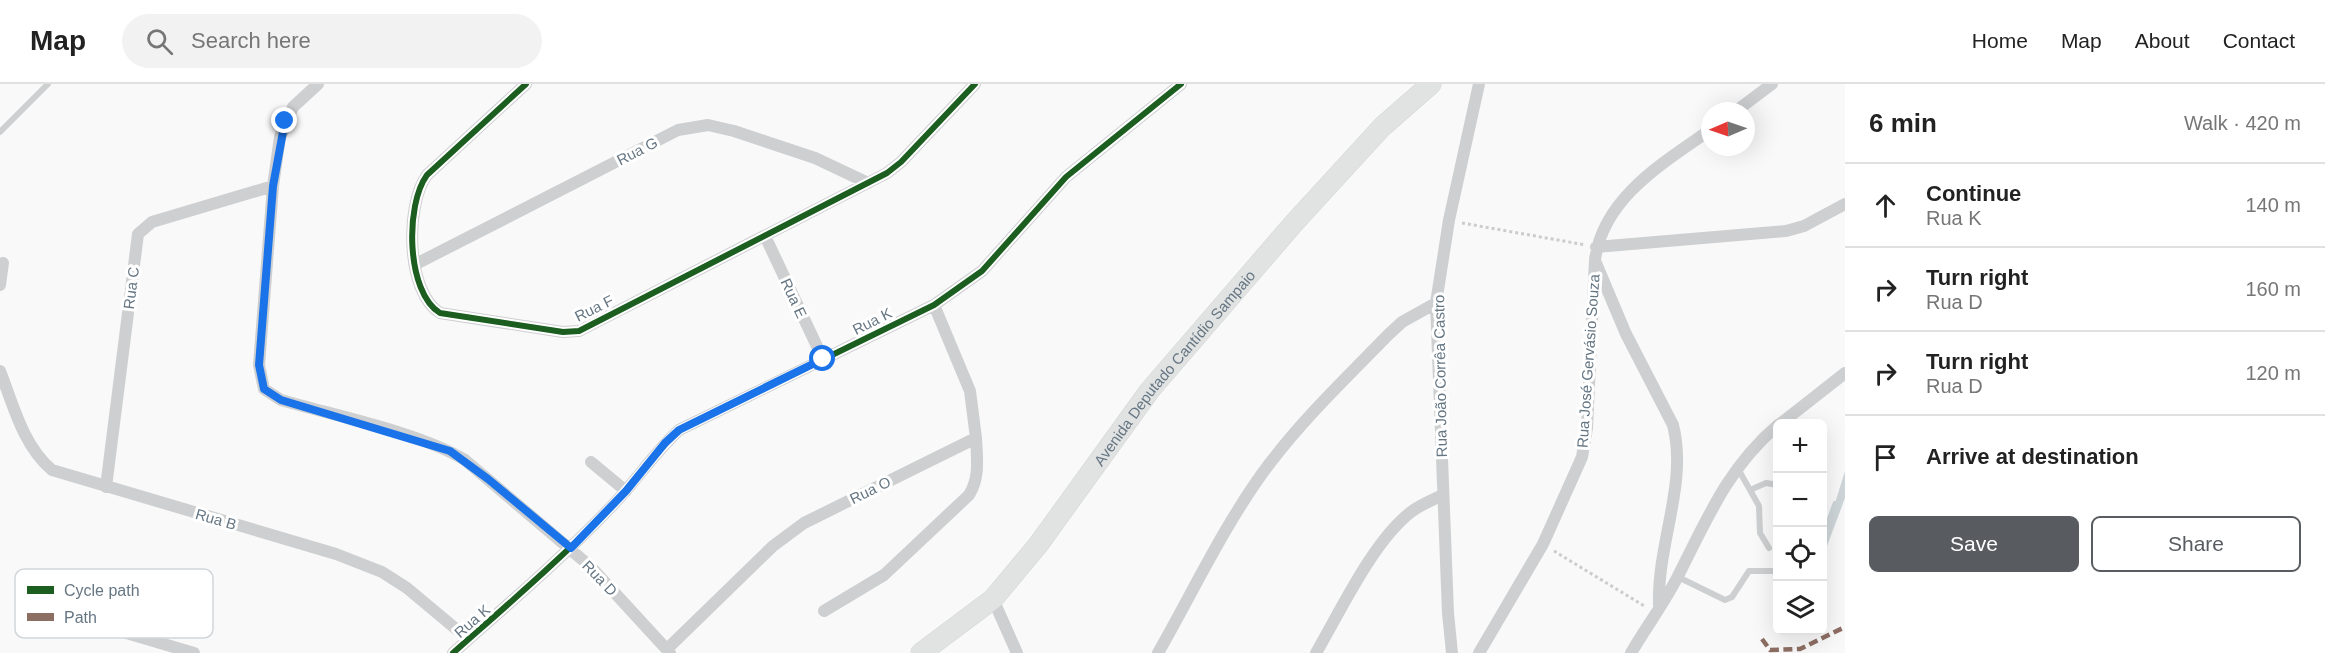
<!DOCTYPE html>
<html lang="en">
<head>
<meta charset="utf-8">
<style>
  :root { --surface:#fff; --page:#f2f2f2; --text:#222; --muted:#767676; --line:#e0e0e0; --accent:#585c60 }
  body { margin:0; font-family:Helvetica,sans-serif; background:var(--page); color:var(--text) }
  .controls { position:absolute; right:18px; bottom:18px; display:grid; overflow:hidden; border-radius:9px; box-shadow:0 6px 24px #0002 }
  .controls button { width:54px; height:54px; display:grid; place-items:center; padding:0; border:0; border-bottom:2px solid var(--line); background:var(--surface); color:var(--text); font:30px sans-serif }
  .compass { position:absolute; left:1701px; top:18px; width:54px; height:54px; border-radius:50%; background:var(--surface); box-shadow:0 6px 24px #0002; rotate:268deg }
  .stop { position:absolute; width:18px; height:18px; margin:-14px; border:4px solid #1a73e8; border-radius:50%; background:#fff }
  .stop.end { background:#1a73e8; border-color:#fff; box-shadow:0 2px 6px #0008 }
  .list { margin:0; padding:0; list-style:none }
  h2 { display:flex; justify-content:space-between; align-items:center; height:78px; margin:0; padding:0 24px; font-size:26px }
  h2 small { font-size:20px; font-weight:400; color:var(--muted) }
  .list li { display:grid; grid-template-columns:39px 1fr auto; gap:18px; align-items:center; box-sizing:border-box; height:84px; padding:0 24px; border-top:2px solid var(--line) }
  .list b { display:block; font-size:22px; white-space:nowrap }
  .list p { margin:0; font-size:20px; white-space:nowrap; color:var(--muted) }
  .list em { font-size:20px; font-style:normal; color:var(--muted) }
  .actions { display:flex; gap:12px; padding:18px 24px }
  .actions a { flex:1; padding:14px 0; border:2px solid var(--accent); border-radius:9px; text-align:center; font-size:21px; color:var(--accent) }
  .actions .main { background:var(--accent); color:#fff }
  .icon { flex:none; width:33px; height:33px; fill:none; stroke:currentColor; stroke-width:2; stroke-linecap:round; stroke-linejoin:round }
  .map { position:relative; flex:none; width:1845px; height:569px; overflow:hidden }
  header { display:flex; align-items:center; gap:36px; box-sizing:border-box; height:84px; padding:0 30px; background:var(--surface); border-bottom:2px solid var(--line) }
  header strong { font-size:28px }
  nav { display:flex; gap:33px; margin-inline-start:auto; font-size:21px }
  .search { width:420px; height:54px; background:var(--page); display:flex; align-items:center; gap:15px; box-sizing:border-box; padding:0 21px; border-radius:33px; color:var(--muted); font-size:22px }
  main { display:flex }
  aside { flex:1; background:var(--surface) }
  .map>svg:first-child { display:block }
  .water { fill:#ced6d9 }
  .lines { fill:none; stroke-linecap:round; stroke-linejoin:round }
  .stream { stroke:#ced6d9; stroke-width:4.5 }
  .primary-casing { stroke:#d5d6d7; stroke-width:21 }
  .path { stroke:#cbcccd; stroke-width:3; stroke-dasharray:3 3; stroke-linecap:butt }
  .lane { stroke:#cecfd0; stroke-width:6 }
  .street { stroke:#cecfd0; stroke-width:12 }
  .primary { stroke:#e1e2e2; stroke-width:20 }
  .quiet { stroke:#8d6e63; stroke-width:4.5; stroke-dasharray:9 4.5; stroke-linecap:butt }
  .cycleway-casing { stroke:#fff; stroke-width:10 }
  .cycleway { stroke:#1b5e20; stroke-width:6 }
  .route { stroke:#1a73e8; stroke-width:8 }
  .labels { text-anchor:middle; dominant-baseline:central; stroke-width:6; stroke-linejoin:round; paint-order:stroke }
  .street-label { font-size:15px; fill:#657683; stroke:#fff }
  .key { fill:#fff; stroke:#d1d6da; stroke-width:1.5 }
  .key-label { font-size:16px; fill:#657683 }
</style>
</head>
<body>
<header>
<strong>Map</strong>
<div class="search"><svg class="icon" aria-label="search" viewBox="0 0 24 24"><circle cx="10" cy="10" r="6"/><path d="M15 15l6 6"/></svg>Search here</div>
<nav><a>Home</a><a>Map</a><a>About</a><a>Contact</a></nav>
</header>
<main>
<div class="map">
<svg width="1845" height="569" viewBox="0 0 1845 569">
  <rect width="100%" height="100%" fill="#f9f9f9"/>
  <path class="water" d="M 1845,387 L 1845,414 L 1827,462 L 1823,492 L 1823,458 Z"/>
  <g class="lines">
    <path class="stream" d="M 1822,466 L 1824,449 L 1835,419"/>
    <defs>
      <g id="primary">
        <path id="s1" d="M 921,569 L 993,515 L 1038,461 L 1150,306 L 1294,139 L 1382,43 L 1431,0"/>
      </g>
    </defs>
    <use href="#primary" class="primary-casing"/>
    <path class="path" d="M 1462,139 L 1586,161
      M 1554,467 L 1646,523"/>
    <path class="lane" d="M 0,48 L 48,0
      M 1737,383 L 1750,406 L 1766,399 L 1778,401
      M 1750,406 L 1759,422 L 1760,449 L 1769,464
      M 1678,493 L 1725,516 L 1732,513 L 1749,487 L 1778,487"/>
    <path class="street" d="M 318,0 L 293,23 L 280,53 L 273,102 L 259,281 L 264,305 L 281,316 C 336,332 418,348 465,376 L 591,483 L 670,569
      M 526,0 L 427,91 C 405,121 406,208 440,229 L 563,248 L 579,247 L 887,89 L 901,78 L 975,0
      M 1736,27 L 1772,0
      M 765,152 L 823,275
      M 1596,163 L 1786,147 L 1804,142 L 1845,120
      M 1596,179 L 1626,250 L 1673,341 C 1688,400 1657,459 1659,521
      M 416,180 L 678,46 L 708,41 L 734,47 L 815,74 L 868,99
      M 0,201 L 3,179
      M 0,287 C 13,320 23,362 52,386 L 336,470 L 382,488 L 407,504 L 468,555
      M 1780,340 L 1845,289
      M 591,378 L 626,407
      M 106,403 L 138,150 L 152,138 L 273,102
      M 993,515 L 1017,569
      M 25,519 L 194,569
      M 824,527 L 884,491 L 969,411 C 980,394 977,374 976,354
      M 667,565 L 773,462 L 804,439 L 976,354 L 970,307 L 934,221
      M 453,569 C 506,522 560,476 609,425 C 634,400 653,370 679,346 L 934,221 L 982,187 L 1066,93 L 1181,0
      M 1158,569 C 1194,506 1226,437 1270,379 C 1305,333 1348,292 1388,251 L 1402,238 L 1436,219
      M 1316,569 C 1340,528 1373,457 1411,428 C 1420,421 1432,416 1443,411
      M 1452,569 L 1448,529 L 1436,219 L 1449,136 L 1479,0
      M 1479,569 L 1543,460 L 1582,373 L 1587,344 L 1595,176 C 1603,114 1663,79 1710,46
      M 1631,569 C 1646,543 1666,517 1679,490 C 1707,435 1729,382 1778,341"/>
    <use href="#primary" class="primary"/>
    <path class="quiet" d="M 1762,555 L 1770,566 L 1800,565 L 1845,543"/>
    <defs>
      <path id="cycleway" d="M 526,0 L 427,91 C 405,121 406,208 440,229 L 563,248 L 579,247 L 887,89 L 901,78 L 975,0
        M 453,569 C 506,522 560,476 609,425 C 634,400 653,370 679,346 L 934,221 L 982,187 L 1066,93 L 1181,0"/>
    </defs>
    <use href="#cycleway" class="cycleway-casing"/>
    <use href="#cycleway" class="cycleway"/>
  </g>
  <g class="lines">
    <path class="route" d="M 285,37 L 273,102 L 259,281 L 264,305 L 281,316 L 450,367 L 488,395 L 571,464 L 626,407 L 665,359 L 679,346 L 823,275"/>
  </g>
  <g class="labels">
    <g class="street-label">
      <text transform="translate(637 67) rotate(-27)">Rua G</text>
      <text transform="translate(131 204) rotate(-83)">Rua C</text>
      <text transform="translate(794 214) rotate(65)">Rua E</text>
      <text transform="translate(594 224) rotate(-26)">Rua F</text>
      <text transform="translate(872 237) rotate(-27)">Rua K</text>
      <text transform="translate(1588 277) rotate(-86)">Rua José Gervásio Souza</text>
      <text stroke="none"><textPath href="#s1" startOffset="384">Avenida Deputado Cantídio Sampaio</textPath></text>
      <text transform="translate(1440 292) rotate(-91)">Rua João Corrêa Castro</text>
      <text transform="translate(870 406) rotate(-26)">Rua O</text>
      <text transform="translate(216 435) rotate(16)">Rua B</text>
      <text transform="translate(600 494) rotate(46)">Rua D</text>
      <text transform="translate(472 537) rotate(-41)">Rua K</text>
    </g>
  </g>
  <rect x="15" y="485" width="198" height="69" rx="9" class="key"/>
  <rect x="27" y="502" width="27" height="8" fill="#1b5e20"/>
  <rect x="27" y="529" width="27" height="8" fill="#8d6e63"/>
  <g class="key-label">
    <text x="64" y="512">Cycle path</text>
    <text x="64" y="539">Path</text>
  </g>
</svg>
<div class="controls">
<button>+</button>
<button>−</button>
<button><svg class="icon" aria-label="locate" viewBox="0 0 24 24"><circle cx="12" cy="12" r="6"/><path d="M12 2v4M12 18v4M2 12h4M18 12h4"/></svg></button>
<button><svg class="icon" aria-label="layers" viewBox="0 0 24 24"><path d="M12 4l9 5-9 5-9-5zM3 14l9 5 9-5"/></svg></button>
</div>
<svg class="compass" viewBox="-18 -18 36 36"><path d="M0-13l5 13h-10z" fill="#e53935"/><path d="M0 13l5-13h-10z" fill="#767676"/></svg>
<div class="stop" style="left:823px;top:275px"></div>
<div class="stop end" style="left:285px;top:37px"></div>
</div>
<aside>
<h2>6 min<small>Walk · 420 m</small></h2>
<ul class="list">
<li><svg class="icon" aria-label="ahead" viewBox="0 0 24 24"><path d="M12 20V5M6 11l6-6 6 6"/></svg><div><b>Continue</b><p>Rua K</p></div><em>140 m</em></li>
<li><svg class="icon" aria-label="right" viewBox="0 0 24 24"><path d="M7 20v-9h11M14 6l5 5-5 5"/></svg><div><b>Turn right</b><p>Rua D</p></div><em>160 m</em></li>
<li><svg class="icon" aria-label="right" viewBox="0 0 24 24"><path d="M7 20v-9h11M14 6l5 5-5 5"/></svg><div><b>Turn right</b><p>Rua D</p></div><em>120 m</em></li>
<li><svg class="icon" aria-label="arrive" viewBox="0 0 24 24"><path d="M6 21V4h12l-3 4 3 4H6"/></svg><div><b>Arrive at destination</b></div></li>
</ul>
<div class="actions"><a class="main">Save</a><a>Share</a></div>
</aside>
</main>
</body>
</html>
